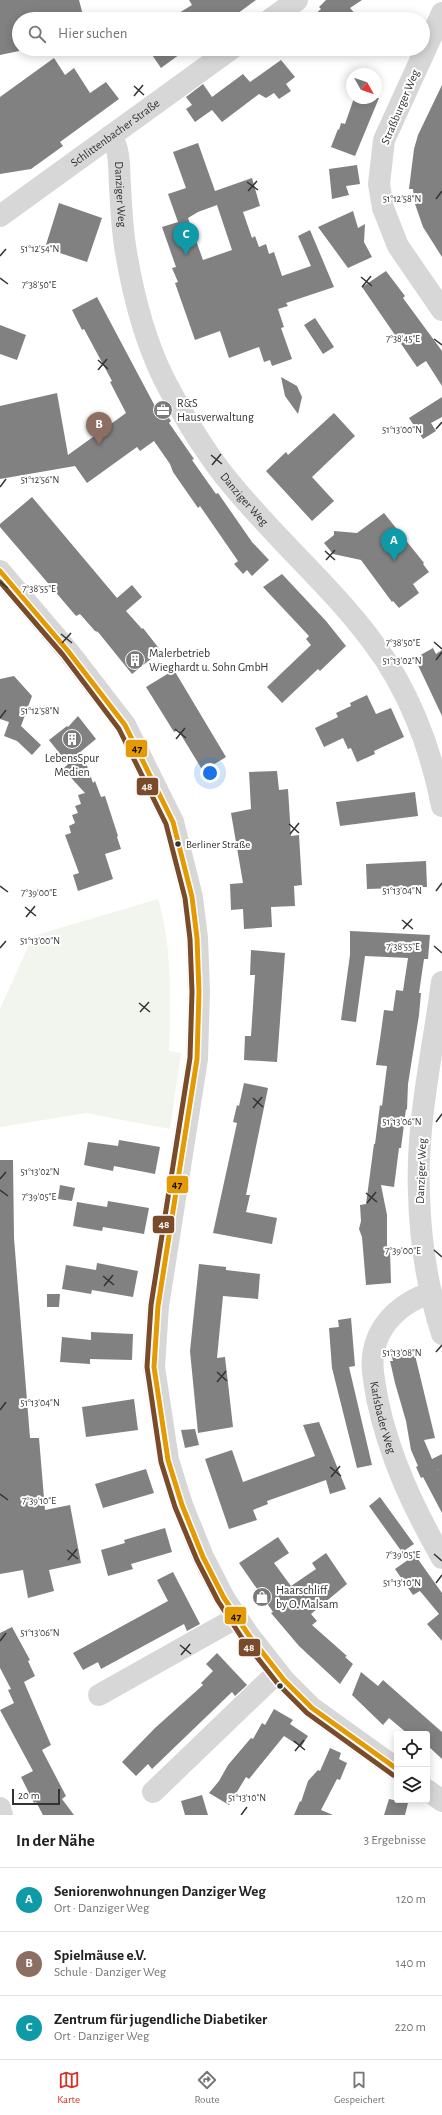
<!DOCTYPE html>
<html lang="de">
<head>
<meta charset="utf-8">
<style>
  :root { --surface:#fff; --page:#f6f6f6; --text:#222; --muted:#767676; --line:#e0e0e0; --accent:#d93025 }
  body { margin:0; font-family:"Alegreya Sans",sans-serif; background:var(--page); color:var(--text) }
  .controls { position:absolute; right:12px; bottom:12px; display:grid; overflow:hidden; border-radius:4px; box-shadow:0 2px 10px #0003 }
  .controls button { width:36px; height:36px; display:grid; place-items:center; padding:0; border:0; border-bottom:1px solid var(--line); background:var(--surface); color:var(--text); font:20px sans-serif }
  .compass { position:absolute; left:346px; top:68px; width:36px; height:36px; border-radius:50%; background:var(--surface); box-shadow:0 2px 10px #0003; rotate:130deg }
  .scale { position:absolute; left:12px; bottom:10px; width:48px; box-sizing:border-box; padding-left:4px; border:2px solid #333; border-top:0; font-size:11px; line-height:14px; white-space:nowrap; color:#333; -webkit-text-stroke:3px #fff; paint-order:stroke }
  .you { position:absolute; left:210px; top:773px; width:14px; height:14px; margin:-10px; border:3px solid #fff; border-radius:50%; background:#1a73e8; box-shadow:0 0 0 6px #1a73e833 }
  .badge { display:grid; place-items:center; width:26px; height:26px; border-radius:50%; background:var(--accent); color:#fff; font-size:13px; font-weight:700 }
  .pin { position:absolute; translate:-50% -33px; filter:drop-shadow(0 1px 2px #0008) }
  .pin::after { content:''; position:absolute; top:21px; width:14px; height:12px; background:inherit; clip-path:polygon(0 0,100% 0,50% 100%) }
  .list { margin:0; padding:0; list-style:none }
  h2 { display:flex; justify-content:space-between; align-items:center; height:52px; margin:0; padding:0 16px; font-size:17px }
  h2 small { font-size:13px; font-weight:400; color:var(--muted) }
  .list li { display:grid; grid-template-columns:26px 1fr auto; gap:12px; align-items:center; box-sizing:border-box; height:64px; padding:0 16px; border-top:1px solid var(--line) }
  .list b { display:block; font-size:15px; white-space:nowrap }
  .list p { margin:0; font-size:13px; white-space:nowrap; color:var(--muted) }
  .list em { font-size:13px; font-style:normal; color:var(--muted) }
  .icon { flex:none; width:22px; height:22px; fill:none; stroke:currentColor; stroke-width:2; stroke-linecap:round; stroke-linejoin:round }
  .map { position:relative; flex:none; width:442px; height:1815px; overflow:hidden }
  .search { position:absolute; background:var(--surface); box-shadow:0 2px 10px #0003; left:12px; right:12px; top:12px; height:44px; display:flex; align-items:center; gap:10px; box-sizing:border-box; padding:0 14px; border-radius:22px; color:var(--muted); font-size:15px }
  .sheet { height:244px; background:var(--surface) }
  nav { display:flex; justify-content:space-around; align-items:center; box-sizing:border-box; height:56px; border-top:1px solid var(--line); background:var(--surface); font-size:11px; color:var(--muted) }
  nav a { display:grid; justify-items:center; gap:2px }
  nav .on { color:var(--accent) }
  .map>svg:first-child { display:block }
  .green { fill:#f1f5ed }
  .building { fill:#818181; fill-rule:evenodd }
  .lines { fill:none; stroke-linecap:round; stroke-linejoin:round }
  .minor { stroke:#d7d7d7; stroke-width:22 }
  .bus-1-casing { stroke:#fff; stroke-width:8 }
  .bus-2-casing { stroke:#fff; stroke-width:8 }
  .bus-1 { stroke:#e39a05; stroke-width:5 }
  .bus-2 { stroke:#7a4b2a; stroke-width:5 }
  .ticks { fill:none; stroke:#333; stroke-width:1.5 }
  .bus-dot { fill:#333; stroke:#fff; stroke-width:1.5 }
  .labels { text-anchor:middle; dominant-baseline:central; stroke-width:4; stroke-linejoin:round; paint-order:stroke }
  .bus-label { font-size:11px; fill:#333; stroke:#fff; text-anchor:start }
  .street-label { font-size:12px; fill:#333; stroke:#fff }
  .poi-label { font-size:12px; fill:#333; stroke:#fff; text-anchor:start }
  .ticks-label { font-size:10px; text-anchor:middle; fill:#333; stroke:#fff; stroke-width:4; stroke-linejoin:round; paint-order:stroke }
  .line-badge { stroke:#fff; stroke-width:1.5 }
  .badge-label { font-size:11px; text-anchor:middle; font-weight:bold; fill:#fff }
  .pale-badge-label { font-size:11px; text-anchor:middle; font-weight:bold; fill:#111 }
</style>
</head>
<body>
<div class="map">
<svg width="442" height="1815" viewBox="0 0 442 1815">
  <rect width="100%" height="100%" fill="#fff"/>
  <path class="green" d="M 158,899 C 172,943 171,1005 169,1051 L 181,1053 L 170,1129 L 86,1113 L 0,1127 L 0,1009 L 33,936 Z"/>
  <path class="building" d="M 0,0 L 79,0 L 84,19 L 19,19 L 19,51 L 0,55 Z
    M 189,0 L 256,0 L 230,19 L 169,19 L 192,5 Z
    M 326,0 L 362,0 L 350,8 L 360,19 L 309,19 L 321,9 L 319,7 Z
    M 148,49 L 187,49 L 161,68 Z
    M 54,58 L 65,75 L 74,68 L 90,93 L 106,82 L 119,99 L 60,142 L 63,146 L 31,169 L 0,174 L 0,97 Z
    M 281,60 L 295,77 L 286,84 L 291,91 L 279,99 L 274,93 L 266,98 L 259,94 L 222,122 L 212,110 L 195,122 L 186,109 L 192,105 L 186,97 L 203,84 L 212,97 L 243,74 L 250,82 Z
    M 442,85 L 442,257 L 423,227 L 414,201 L 413,189 L 409,189 L 414,149 L 418,135 Z
    M 354,98 L 379,98 L 355,156 L 331,147 L 338,129 L 339,130 L 341,123 L 345,124 Z
    M 198,143 L 215,191 L 252,178 L 260,206 L 243,212 L 252,238 L 255,236 L 259,247 L 266,244 L 269,254 L 274,252 L 282,276 L 311,266 L 298,236 L 310,230 L 334,287 L 286,303 L 288,306 L 278,309 L 284,327 L 281,328 L 292,359 L 272,366 L 270,360 L 264,362 L 259,347 L 229,358 L 220,331 L 195,340 L 175,283 L 178,282 L 172,268 L 176,267 L 162,227 L 178,222 L 168,194 L 186,188 L 173,152 ZM 217,205 L 232,250 L 203,260 L 188,218 L 198,212 Z
    M 357,165 L 360,184 L 346,186 L 349,195 L 332,199 L 329,169 Z
    M 59,203 L 102,218 L 87,262 L 45,248 Z
    M 353,211 L 358,228 L 365,224 L 364,242 L 372,257 L 348,268 L 318,227 Z
    M 386,271 L 405,296 L 403,298 L 442,351 L 442,386 L 426,361 L 417,367 L 362,287 Z
    M 97,297 L 157,410 L 161,407 L 171,421 L 169,423 L 194,459 L 192,460 L 216,494 L 218,493 L 252,542 L 269,560 L 252,576 L 247,570 L 243,574 L 234,564 L 238,561 L 200,506 L 198,508 L 173,472 L 170,464 L 154,441 L 140,451 L 137,447 L 87,483 L 75,466 L 0,479 L 0,406 L 57,393 L 68,455 L 126,413 L 110,382 L 112,381 L 84,329 L 82,330 L 72,310 Z
    M 315,318 L 334,347 L 323,354 L 304,325 Z
    M 0,325 L 26,335 L 17,360 L 0,354 Z
    M 281,377 L 297,386 L 302,397 L 298,414 L 285,396 Z
    M 442,397 L 442,417 L 431,423 L 436,431 L 423,439 L 409,418 Z
    M 334,413 L 355,436 L 312,477 L 334,501 L 312,521 L 266,471 L 286,452 L 288,455 Z
    M 32,497 L 117,598 L 132,585 L 142,597 L 126,611 L 142,629 L 143,628 L 161,651 L 132,674 L 98,632 L 95,631 L 80,614 L 76,616 L 0,527 L 0,524 Z
    M 384,513 L 424,563 L 423,564 L 429,572 L 413,584 L 419,593 L 399,608 L 393,601 L 392,602 L 361,560 L 333,554 L 324,543 L 334,535 L 334,531 L 357,533 Z
    M 282,574 L 326,621 L 346,646 L 320,671 L 318,669 L 282,703 L 267,687 L 311,645 L 306,639 L 309,636 L 263,587 Z
    M 433,648 L 436,654 L 442,650 L 442,716 L 417,663 L 419,662 L 417,657 Z
    M 174,670 L 226,757 L 203,771 L 178,730 L 174,732 L 146,687 Z
    M 14,676 L 32,696 L 21,726 L 41,745 L 32,755 L 17,741 L 4,736 L 9,722 L 0,719 L 0,679 Z
    M 367,695 L 376,714 L 391,708 L 404,737 L 374,751 L 375,754 L 357,762 L 351,748 L 348,749 L 343,738 L 324,747 L 315,728 L 338,717 L 336,713 L 351,706 L 350,703 Z
    M 78,716 L 96,739 L 79,753 L 86,763 L 93,783 L 95,781 L 101,797 L 105,796 L 118,836 L 117,837 L 121,849 L 105,854 L 113,879 L 78,891 L 73,875 L 79,873 L 65,835 L 71,833 L 69,826 L 75,823 L 72,815 L 78,813 L 75,806 L 81,804 L 78,795 L 85,793 L 63,769 L 68,764 L 49,740 L 67,726 L 68,727 Z
    M 277,771 L 279,790 L 288,789 L 291,836 L 299,835 L 302,885 L 294,886 L 295,906 L 271,907 L 272,927 L 244,929 L 243,909 L 231,910 L 230,884 L 243,883 L 231,813 L 251,809 L 249,772 Z
    M 415,792 L 418,816 L 340,826 L 336,802 Z
    M 426,861 L 427,887 L 367,889 L 366,864 Z
    M 350,931 L 430,935 L 428,959 L 424,959 L 419,993 L 421,993 L 419,1015 L 408,1084 L 407,1110 L 406,1109 L 401,1148 L 399,1148 L 394,1187 L 381,1185 L 387,1215 L 387,1251 L 390,1251 L 391,1283 L 366,1285 L 362,1237 L 359,1229 L 361,1221 L 360,1205 L 366,1204 L 374,1144 L 375,1144 L 380,1105 L 382,1106 L 387,1066 L 376,1065 L 380,1039 L 384,1010 L 393,1011 L 396,990 L 403,991 L 408,958 L 365,956 L 356,1022 L 341,1020 L 350,955 Z
    M 251,950 L 285,953 L 277,1062 L 244,1060 L 245,1036 L 251,1036 L 255,975 L 250,975 Z
    M 244,1083 L 268,1088 L 246,1195 L 250,1195 L 246,1212 L 277,1218 L 272,1244 L 213,1233 L 237,1123 L 233,1122 L 237,1105 L 239,1106 Z
    M 119,1140 L 160,1147 L 155,1174 L 114,1166 L 113,1171 L 84,1165 L 88,1142 L 118,1146 Z
    M 0,1160 L 13,1160 L 14,1238 L 30,1438 L 39,1438 L 45,1510 L 70,1505 L 81,1563 L 49,1570 L 54,1591 L 28,1598 L 23,1570 L 0,1574 Z
    M 60,1185 L 75,1188 L 72,1201 L 58,1199 Z
    M 108,1201 L 149,1208 L 144,1234 L 103,1227 L 102,1231 L 73,1226 L 77,1202 L 107,1207 Z
    M 97,1263 L 138,1271 L 133,1297 L 92,1290 L 91,1294 L 62,1289 L 66,1265 L 96,1270 Z
    M 199,1264 L 226,1267 L 226,1270 L 260,1274 L 258,1299 L 223,1296 L 217,1358 L 225,1357 L 233,1427 L 198,1433 L 190,1351 Z
    M 47,1294 L 60,1294 L 59,1307 L 47,1307 Z
    M 351,1318 L 355,1366 L 349,1367 L 372,1465 L 357,1468 L 332,1368 L 329,1328 L 339,1327 L 338,1320 Z
    M 91,1332 L 133,1334 L 132,1360 L 90,1359 L 90,1364 L 60,1362 L 62,1337 L 91,1340 Z
    M 404,1351 L 406,1358 L 415,1355 L 435,1438 L 424,1440 L 432,1459 L 442,1454 L 442,1467 L 437,1470 L 442,1467 L 442,1513 L 423,1477 L 421,1478 L 416,1467 L 418,1466 L 411,1450 L 406,1421 L 395,1383 L 390,1361 L 393,1361 L 391,1354 Z
    M 134,1399 L 138,1430 L 86,1437 L 82,1407 Z
    M 319,1422 L 346,1489 L 330,1494 L 326,1480 L 267,1501 L 268,1504 L 253,1510 L 257,1520 L 229,1529 L 205,1459 L 232,1450 L 243,1482 L 315,1456 L 303,1425 Z
    M 195,1429 L 199,1445 L 185,1448 L 181,1430 Z
    M 146,1469 L 154,1493 L 103,1508 L 95,1484 Z
    M 380,1497 L 414,1544 L 402,1552 L 369,1506 Z
    M 165,1528 L 172,1552 L 131,1564 L 133,1569 L 108,1576 L 101,1550 L 125,1543 L 124,1540 Z
    M 278,1537 L 289,1553 L 274,1563 L 291,1586 L 316,1569 L 312,1563 L 326,1553 L 347,1584 L 311,1614 L 317,1621 L 312,1625 L 347,1656 L 345,1657 L 353,1664 L 340,1684 L 299,1646 L 271,1613 L 273,1612 L 239,1563 Z
    M 415,1555 L 442,1593 L 442,1641 L 427,1624 L 439,1614 L 420,1591 L 413,1595 L 395,1569 Z
    M 173,1572 L 200,1624 L 187,1631 L 184,1624 L 101,1669 L 98,1662 L 83,1670 L 73,1653 L 168,1601 L 157,1580 Z
    M 12,1627 L 30,1660 L 28,1661 L 35,1676 L 24,1682 L 51,1745 L 42,1750 L 66,1796 L 62,1799 L 74,1815 L 43,1815 L 36,1802 L 34,1803 L 21,1777 L 33,1771 L 0,1710 L 14,1703 L 8,1690 L 11,1689 L 0,1668 L 0,1633 Z
    M 217,1653 L 247,1685 L 235,1696 L 232,1692 L 152,1769 L 148,1764 L 136,1776 L 122,1762 L 155,1728 L 203,1685 L 201,1683 L 213,1671 L 206,1664 Z
    M 361,1672 L 378,1686 L 383,1680 L 442,1732 L 442,1759 L 427,1745 L 427,1734 L 408,1734 L 389,1718 L 383,1725 L 352,1695 Z
    M 274,1709 L 293,1720 L 290,1724 L 308,1736 L 301,1747 L 284,1736 L 249,1779 L 246,1777 L 229,1805 L 209,1793 L 219,1781 L 228,1765 L 251,1738 L 253,1739 L 262,1723 L 265,1725 Z
    M 330,1748 L 341,1753 L 339,1759 L 347,1763 L 340,1780 L 337,1779 L 321,1810 L 333,1815 L 294,1815 L 300,1801 L 301,1802 L 308,1781 L 318,1770 L 320,1771 Z
    M 202,1795 L 208,1815 L 185,1815 L 181,1801 Z
    M 389,1799 L 408,1803 L 405,1815 L 384,1815 Z"/>
  <g class="lines">
    <g class="minor">
      <path d="M 442,13 L 384,140 L 379,184 L 383,208 L 398,246 L 442,310"/>
      <path d="M 271,19 L 297,0"/>
      <path id="s1" d="M 109,137 C 112,140 115,143 116,146 C 120,158 119,173 120,185 C 121,205 122,226 125,246 C 132,290 144,339 164,379 C 181,412 200,444 223,474 C 269,533 327,581 372,641 C 408,688 431,748 442,806"/>
      <path id="s2" d="M 0,216 L 231,49"/>
      <path d="M 0,571 L 68,651 L 125,725 L 173,822 L 192,897 L 197,938 L 199,992 L 197,1059 L 158,1306 L 154,1367 L 168,1460 L 182,1505 L 203,1557 L 224,1598 L 248,1634 L 284,1680 L 312,1708 L 397,1769"/>
      <path d="M 442,982 C 433,1051 416,1123 419,1193 C 420,1240 428,1290 442,1334"/>
      <path id="s3" d="M 431,1293 C 404,1301 380,1321 374,1350 C 370,1366 375,1383 377,1398 C 389,1456 413,1507 442,1558"/>
      <path d="M 99,1695 L 236,1618"/>
      <path d="M 427,1790 L 442,1801"/>
      <path d="M 153,1792 L 278,1672"/>
      <path d="M 0,1808 L 2,1815"/>
    </g>
    <defs>
      <path id="bus-1" d="M 0,571 L 68,651 L 125,725 L 173,822 L 192,897 L 197,938 L 199,992 L 197,1059 L 158,1306 L 154,1367 L 168,1460 L 182,1505 L 203,1557 L 224,1598 L 248,1634 L 284,1680 L 312,1708 L 397,1769"/>
      <path id="bus-2" d="M 0,582 L 63,655 L 119,729 L 166,824 L 185,898 L 190,939 L 192,992 L 190,1058 L 151,1305 L 147,1367 L 161,1462 L 175,1507 L 197,1560 L 218,1601 L 242,1638 L 278,1684 L 307,1713 L 393,1775"/>
    </defs>
    <use href="#bus-1" class="bus-1-casing"/>
    <use href="#bus-2" class="bus-2-casing"/>
    <use href="#bus-1" class="bus-1"/>
    <use href="#bus-2" class="bus-2"/>
  </g>
  <path class="ticks" d="M 134,86 L 144,95M 134,96 L 143,85M 247,182 L 258,190M 248,191 L 257,181M 436,199 L 442,191M 0,256 L 6,249M 361,277 L 372,286M 0,278 L 8,284M 362,287 L 371,276M 434,339 L 442,345M 98,360 L 108,369M 98,370 L 107,359M 436,429 L 442,422M 211,455 L 222,464M 212,465 L 221,454M 0,487 L 6,479M 325,551 L 335,560M 326,560 L 335,550M 0,582 L 8,588M 61,634 L 72,643M 434,642 L 442,649M 62,643 L 71,633M 436,660 L 442,652M 0,718 L 6,710M 175,729 L 186,738M 176,739 L 185,728M 289,824 L 299,833M 290,834 L 299,823M 0,886 L 8,892M 436,891 L 442,883M 25,907 L 36,916M 26,917 L 35,906M 402,920 L 413,929M 403,929 L 412,919M 434,946 L 442,953M 0,948 L 6,941M 139,1003 L 150,1012M 140,1012 L 149,1002M 253,1098 L 263,1107M 253,1108 L 262,1097M 436,1122 L 442,1114M 0,1179 L 6,1172M 0,1190 L 8,1196M 366,1193 L 377,1202M 367,1203 L 376,1192M 434,1250 L 442,1257M 103,1276 L 114,1285M 104,1286 L 113,1275M 436,1352 L 442,1345M 217,1372 L 227,1381M 217,1382 L 226,1371M 0,1410 L 6,1402M 330,1467 L 341,1476M 331,1477 L 340,1466M 0,1494 L 8,1500M 67,1550 L 78,1559M 434,1554 L 442,1561M 68,1560 L 77,1549M 436,1583 L 442,1575M 0,1641 L 6,1633M 180,1645 L 191,1654M 181,1655 L 190,1644M 294,1741 L 305,1750M 295,1751 L 304,1740M 241,1815 L 247,1807"/>
  <defs>
    <symbol id="office-disc" viewBox="-11 -11 22 22"><circle r="9.5" fill="#7a7a7a" stroke="#fff"/><path d="M-6-3h4V-5.5h4V-3h4V5H-6ZM-1-4.5V-3h2v-1.5ZM-6 0V1H6V0Z" fill="#fff"/></symbol>
    <symbol id="building-disc" viewBox="-11 -11 22 22"><circle r="9.5" fill="#7a7a7a" stroke="#fff"/><path d="M-4-6H4V6H1V3H-1V6H-4ZM-2.5-4.3h1.7v1.8h-1.7ZM.8-4.3h1.7v1.8H.8ZM-2.5-1h1.7V.8h-1.7ZM.8-1h1.7V.8H.8Z" fill="#fff"/></symbol>
    <symbol id="shop-disc" viewBox="-11 -11 22 22"><circle r="9.5" fill="#7a7a7a" stroke="#fff"/><path d="M-5-2.5h2.3a2.7 3.5 0 0 1 5.4 0H5L5.5 6h-11ZM-1.5-2.5h3a1.5 2.3 0 0 0-3 0Z" fill="#fff"/></symbol>
  </defs>
  <g fill-rule="evenodd">
    <use href="#office-disc" x="152" y="399" width="22" height="22"/>
    <use href="#building-disc" x="124" y="649" width="22" height="22"/>
    <use href="#building-disc" x="61" y="728" width="22" height="22"/>
    <use href="#shop-disc" x="251" y="1586" width="22" height="22"/>
  </g>
  <g class="bus-dot">
    <circle cx="178" cy="844" r="3.5"/>
    <circle cx="280" cy="1686" r="3.5"/>
  </g>
  <g class="labels">
    <g class="bus-label">
      <text x="186" y="844">Berliner Straße</text>
    </g>
    <g class="street-label">
      <text transform="translate(400 107) rotate(-67)">Straßburger Weg</text>
      <text stroke="none"><textPath href="#s2" startOffset="142">Schlittenbacher Straße</textPath></text>
      <text stroke="none"><textPath href="#s1" startOffset="60">Danziger Weg</textPath></text>
      <text stroke="none"><textPath href="#s1" startOffset="396">Danziger Weg</textPath></text>
      <text transform="translate(421 1171) rotate(-88)">Danziger Weg</text>
      <text stroke="none"><textPath href="#s3" startOffset="153">Karlsbader Weg</textPath></text>
    </g>
    <g class="poi-label">
      <text x="177" y="403">R&amp;S<tspan x="177" dy="14">Hausverwaltung</tspan></text>
      <text x="149" y="653">Malerbetrieb<tspan x="149" dy="14">Wieghardt u. Sohn GmbH</tspan></text>
      <text x="72" y="758" text-anchor="middle">LebensSpur<tspan x="72" dy="14">Medien</tspan></text>
      <text x="276" y="1590">Haarschliff<tspan x="276" dy="14">by O. Malsam</tspan></text>
    </g>
  </g>
  <g class="ticks-label">
    <text x="402" y="202">51°12'58"N</text>
    <text x="40" y="252">51°12'54"N</text>
    <text x="39" y="288">7°38'50"E</text>
    <text x="403" y="342">7°38'45"E</text>
    <text x="402" y="433">51°13'00"N</text>
    <text x="40" y="483">51°12'56"N</text>
    <text x="39" y="592">7°38'55"E</text>
    <text x="403" y="646">7°38'50"E</text>
    <text x="402" y="664">51°13'02"N</text>
    <text x="40" y="714">51°12'58"N</text>
    <text x="402" y="894">51°13'04"N</text>
    <text x="39" y="896">7°39'00"E</text>
    <text x="40" y="944">51°13'00"N</text>
    <text x="403" y="950">7°38'55"E</text>
    <text x="402" y="1125">51°13'06"N</text>
    <text x="40" y="1175">51°13'02"N</text>
    <text x="39" y="1200">7°39'05"E</text>
    <text x="403" y="1254">7°39'00"E</text>
    <text x="402" y="1356">51°13'08"N</text>
    <text x="40" y="1406">51°13'04"N</text>
    <text x="39" y="1504">7°39'10"E</text>
    <text x="403" y="1558">7°39'05"E</text>
    <text x="402" y="1586">51°13'10"N</text>
    <text x="40" y="1636">51°13'06"N</text>
    <text x="247" y="1801">51°13'10"N</text>
  </g>
  <g class="line-badge">
    <rect x="125" y="739" width="23" height="19" rx="4" fill="#e39a05"/>
    <rect x="136" y="777" width="23" height="19" rx="4" fill="#7a4b2a"/>
    <rect x="166" y="1175" width="23" height="19" rx="4" fill="#e39a05"/>
    <rect x="152" y="1215" width="23" height="19" rx="4" fill="#7a4b2a"/>
    <rect x="224" y="1606" width="23" height="19" rx="4" fill="#e39a05"/>
    <rect x="238" y="1638" width="23" height="19" rx="4" fill="#7a4b2a"/>
  </g>
  <g class="badge-label">
    <text x="147" y="790">48</text>
    <text x="164" y="1228">48</text>
    <text x="249" y="1651">48</text>
  </g>
  <g class="pale-badge-label">
    <text x="137" y="752">47</text>
    <text x="177" y="1188">47</text>
    <text x="236" y="1620">47</text>
  </g>
</svg>
<div class="controls">
<button><svg class="icon" aria-label="locate" viewBox="0 0 24 24"><circle cx="12" cy="12" r="6"/><path d="M12 2v4M12 18v4M2 12h4M18 12h4"/></svg></button>
<button><svg class="icon" aria-label="layers" viewBox="0 0 24 24"><path d="M12 4l9 5-9 5-9-5zM3 14l9 5 9-5"/></svg></button>
</div>
<svg class="compass" viewBox="-18 -18 36 36"><path d="M0-13l5 13h-10z" fill="#e53935"/><path d="M0 13l5-13h-10z" fill="#767676"/></svg>
<div class="scale">20 m</div>
<div class="you"></div>
<div class="pin badge" style="left:394px;top:561px;background:#0f9aa8">A</div>
<div class="pin badge" style="left:99px;top:445px;background:#8d6e63">B</div>
<div class="pin badge" style="left:186px;top:255px;background:#0f9aa8">C</div>
<div class="search"><svg class="icon" aria-label="search" viewBox="0 0 24 24"><circle cx="10" cy="10" r="6"/><path d="M15 15l6 6"/></svg>Hier suchen</div>
</div>
<section class="sheet">
<h2>In der Nähe<small>3 Ergebnisse</small></h2>
<ul class="list">
<li><span class="badge" style="background:#0f9aa8">A</span><div><b>Seniorenwohnungen Danziger Weg</b><p>Ort · Danziger Weg</p></div><em>120 m</em></li>
<li><span class="badge" style="background:#8d6e63">B</span><div><b>Spielmäuse e.V.</b><p>Schule · Danziger Weg</p></div><em>140 m</em></li>
<li><span class="badge" style="background:#0f9aa8">C</span><div><b>Zentrum für jugendliche Diabetiker</b><p>Ort · Danziger Weg</p></div><em>220 m</em></li>
</ul>
</section>
<nav>
<a class="on"><svg class="icon" aria-label="map" viewBox="0 0 24 24"><path d="M3 6l6-2 6 2 6-2v14l-6 2-6-2-6 2zM9 4v14M15 6v14"/></svg>Karte</a>
<a><svg class="icon" aria-label="directions" viewBox="0 0 24 24"><path d="M12 3l9 9-9 9-9-9zM9 14v-3h6M13 9l2 2-2 2"/></svg>Route</a>
<a><svg class="icon" aria-label="saved" viewBox="0 0 24 24"><path d="M7 4h10v16l-5-4-5 4z"/></svg>Gespeichert</a>
</nav>
</body>
</html>
